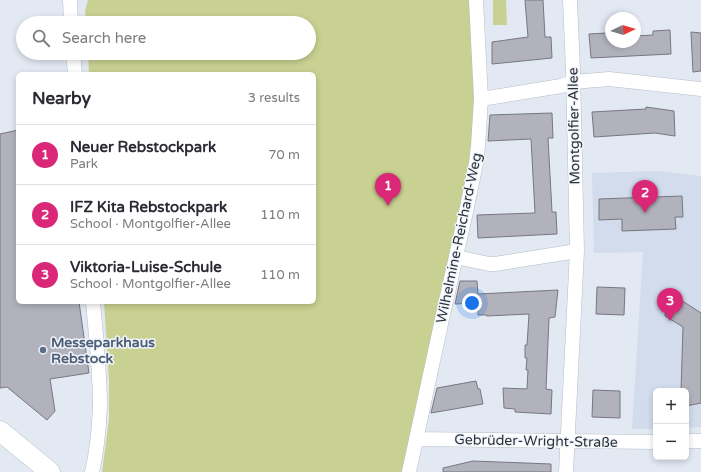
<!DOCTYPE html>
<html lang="en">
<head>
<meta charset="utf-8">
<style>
  :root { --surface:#fff; --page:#f7f7f7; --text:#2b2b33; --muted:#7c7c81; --line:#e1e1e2; --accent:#db2777 }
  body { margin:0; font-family:"Varela Round",sans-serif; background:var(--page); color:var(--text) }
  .controls { position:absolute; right:12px; bottom:12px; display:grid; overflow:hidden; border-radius:6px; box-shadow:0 2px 6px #0003 }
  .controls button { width:36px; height:36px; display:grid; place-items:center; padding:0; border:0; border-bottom:1px solid var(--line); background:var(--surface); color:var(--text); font:20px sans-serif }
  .compass { position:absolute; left:605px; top:12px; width:36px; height:36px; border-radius:50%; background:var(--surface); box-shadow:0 2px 6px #0003; rotate:86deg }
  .you { position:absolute; left:472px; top:303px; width:14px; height:14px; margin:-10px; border:3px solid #fff; border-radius:50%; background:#1a73e8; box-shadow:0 0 0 6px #1a73e833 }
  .badge { display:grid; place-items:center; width:26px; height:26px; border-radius:50%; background:var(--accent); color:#fff; font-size:13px; font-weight:700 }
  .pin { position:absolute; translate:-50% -33px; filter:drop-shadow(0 1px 2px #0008) }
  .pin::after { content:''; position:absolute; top:21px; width:14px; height:12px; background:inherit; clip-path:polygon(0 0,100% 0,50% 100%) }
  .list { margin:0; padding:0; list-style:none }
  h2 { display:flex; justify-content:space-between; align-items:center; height:52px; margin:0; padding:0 16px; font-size:17px }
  h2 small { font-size:13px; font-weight:400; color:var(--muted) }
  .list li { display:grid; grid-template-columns:26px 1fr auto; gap:12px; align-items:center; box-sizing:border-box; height:60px; padding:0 16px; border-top:1px solid var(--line) }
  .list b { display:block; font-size:15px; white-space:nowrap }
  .list p { margin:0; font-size:13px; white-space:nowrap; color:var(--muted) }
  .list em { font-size:13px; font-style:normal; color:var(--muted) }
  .icon { flex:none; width:22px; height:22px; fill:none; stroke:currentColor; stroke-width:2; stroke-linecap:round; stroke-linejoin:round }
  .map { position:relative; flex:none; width:701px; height:472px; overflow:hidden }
  .search { position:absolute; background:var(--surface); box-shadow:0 2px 6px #0003; left:16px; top:16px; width:300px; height:44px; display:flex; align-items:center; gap:10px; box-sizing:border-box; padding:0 14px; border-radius:22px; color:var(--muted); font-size:15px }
  .panel { position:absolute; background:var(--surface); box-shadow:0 2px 6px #0003; left:16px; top:72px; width:300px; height:232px; border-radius:6px }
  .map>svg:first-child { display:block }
  .built { fill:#d2dcec }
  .green { fill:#c8d191 }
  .building { fill:#b1b2bc; stroke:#767781 }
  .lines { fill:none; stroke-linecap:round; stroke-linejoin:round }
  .street-casing { stroke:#b6bdc6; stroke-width:15 }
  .secondary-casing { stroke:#b6bdc6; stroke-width:21 }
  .street { stroke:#fff; stroke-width:14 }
  .secondary { stroke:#fff; stroke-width:20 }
  .service-dot { fill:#5c6f8a; stroke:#f1f6fe; stroke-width:1.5 }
  .labels { text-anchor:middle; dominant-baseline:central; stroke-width:3; stroke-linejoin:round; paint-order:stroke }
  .street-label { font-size:14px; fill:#2e3135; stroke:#f1f6fe }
  .service-label { font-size:14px; font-weight:bold; fill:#4e5e75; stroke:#f1f6fe; text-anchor:start }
</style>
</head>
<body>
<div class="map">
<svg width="701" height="472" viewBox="0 0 701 472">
  <rect width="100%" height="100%" fill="#e2e9f3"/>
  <path class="built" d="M 657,171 L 701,176 L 701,427 L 686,428 L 686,391 L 656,391 L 656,429 L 632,429 L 643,252 L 594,253 L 592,173 Z"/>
  <path class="green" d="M 88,0 L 471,0 L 476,88 L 473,156 L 402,472 L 102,472 L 109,419 L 109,381 L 104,302 L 314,302 L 314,74 L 89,74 L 88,53 L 309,53 L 309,23 L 86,23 L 85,11 Z
    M 493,0 L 506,0 L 507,25 L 493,25 Z"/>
  <path class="building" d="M 525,0 L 543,0 L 545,37 L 551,37 L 552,58 L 492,64 L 492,42 L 528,37 Z
    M 670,30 L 671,54 L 591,58 L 589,34 L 607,33 L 607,37 L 611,37 L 611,42 L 635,42 L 635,36 L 653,35 L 653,31 Z
    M 691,32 L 701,33 L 701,71 L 693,72 Z
    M 646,107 L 674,111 L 675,136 L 655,133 L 594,137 L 592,112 L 646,109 Z
    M 552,113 L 553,138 L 548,138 L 552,212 L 556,212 L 557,234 L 478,238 L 477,215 L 535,213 L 531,139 L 488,141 L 490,115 Z
    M 18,130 L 18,302 L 79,302 L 89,373 L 50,379 L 55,411 L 47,420 L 7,387 L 0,388 L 0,134 Z
    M 682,196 L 683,217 L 675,217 L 676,229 L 622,231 L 622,219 L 599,220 L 599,199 Z
    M 460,281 L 477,281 L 478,294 L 558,290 L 555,317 L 549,318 L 546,389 L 552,390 L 551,414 L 515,412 L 515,409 L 504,408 L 503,388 L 527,389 L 528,370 L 526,370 L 527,358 L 525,358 L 525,345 L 527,345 L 529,314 L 487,316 L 487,315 L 478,315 L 478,303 L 455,304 Z
    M 597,287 L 625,288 L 624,315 L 596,314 Z
    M 667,291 L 701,313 L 701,403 L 686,406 L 686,391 L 681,391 L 683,327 L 665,316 Z
    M 476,381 L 478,389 L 480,389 L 483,404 L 431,413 L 437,388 Z
    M 593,390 L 620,391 L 620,418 L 592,417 Z
    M 473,461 L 551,464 L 551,472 L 443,472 L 443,468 Z"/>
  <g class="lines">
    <defs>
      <path id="street" d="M 70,0 L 71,23
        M 73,53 L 75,74
        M 481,99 L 561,86 L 573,82 L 609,79 L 701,89
        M 456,257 L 489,264 L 495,264 L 577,251
        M 416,439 L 656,442
        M 686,441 L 701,441
        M 92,472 C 97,451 99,429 100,407 C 100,372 96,337 93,302
        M 409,472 L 444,310 L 466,212 L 476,163 L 478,146 L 481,99 L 476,0
        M 566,472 L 577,251 L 573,71 L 570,0"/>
      <path id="secondary" d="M 0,431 L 50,472"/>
    </defs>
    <use href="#street" class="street-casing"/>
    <use href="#secondary" class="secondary-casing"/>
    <use href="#street" class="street"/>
    <use href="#secondary" class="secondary"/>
  </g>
  <circle class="service-dot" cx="43" cy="350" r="4"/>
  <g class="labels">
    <g class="street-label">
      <text transform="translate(574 126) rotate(-91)">Montgolfier-Allee</text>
      <text transform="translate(459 238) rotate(-78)">Wilhelmine-Reichard-Weg</text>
      <text transform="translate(536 441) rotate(1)">Gebrüder-Wright-Straße</text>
    </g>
    <g class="service-label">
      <text x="51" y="342">Messeparkhaus<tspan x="51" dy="16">Rebstock</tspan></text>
    </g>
  </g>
</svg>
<div class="controls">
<button>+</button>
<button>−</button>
</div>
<svg class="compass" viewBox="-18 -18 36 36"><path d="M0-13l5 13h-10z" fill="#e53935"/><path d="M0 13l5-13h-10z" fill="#7c7c81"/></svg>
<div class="you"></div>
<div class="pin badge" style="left:388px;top:206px">1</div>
<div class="pin badge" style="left:645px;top:213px">2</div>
<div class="pin badge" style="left:670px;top:321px">3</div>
<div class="search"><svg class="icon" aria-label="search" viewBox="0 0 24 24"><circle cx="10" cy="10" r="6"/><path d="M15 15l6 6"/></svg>Search here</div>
<section class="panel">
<h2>Nearby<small>3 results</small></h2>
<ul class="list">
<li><span class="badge">1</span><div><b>Neuer Rebstockpark</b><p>Park</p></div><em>70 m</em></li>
<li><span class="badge">2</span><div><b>IFZ Kita Rebstockpark</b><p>School · Montgolfier-Allee</p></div><em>110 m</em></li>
<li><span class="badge">3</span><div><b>Viktoria-Luise-Schule</b><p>School · Montgolfier-Allee</p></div><em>110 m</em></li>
</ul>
</section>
</div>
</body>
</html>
